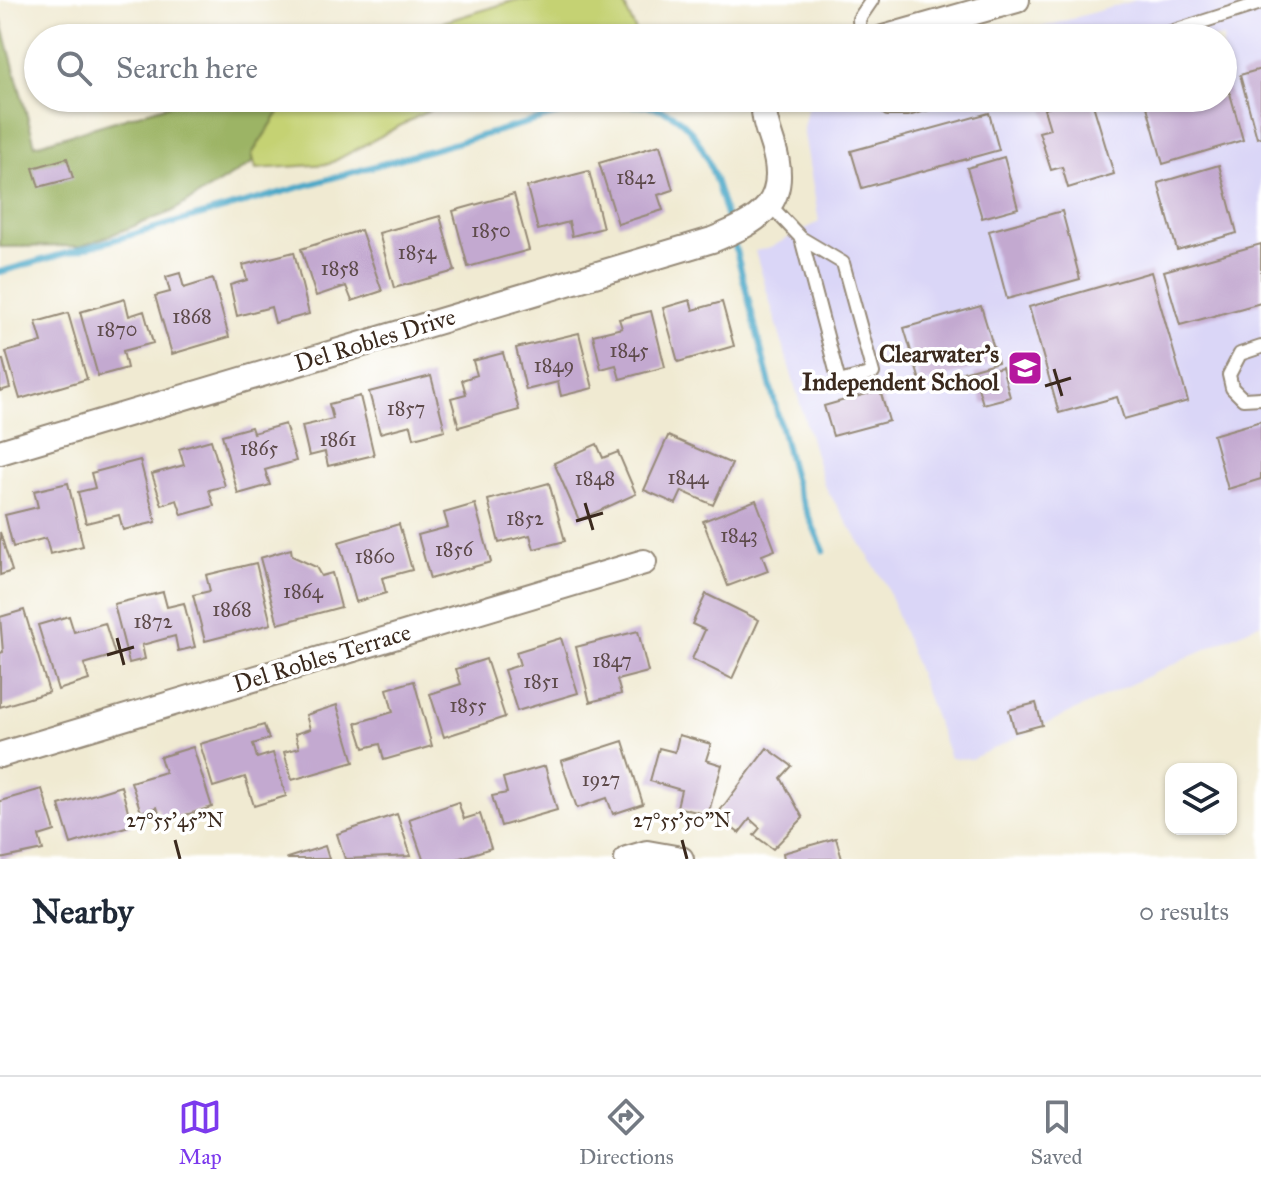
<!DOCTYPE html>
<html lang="en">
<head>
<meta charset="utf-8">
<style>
  :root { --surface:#fff; --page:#f6f6f7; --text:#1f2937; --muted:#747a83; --line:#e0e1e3; --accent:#7c3aed }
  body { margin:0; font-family:"IM FELL Great Primer",serif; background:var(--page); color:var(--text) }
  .controls { position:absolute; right:24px; bottom:24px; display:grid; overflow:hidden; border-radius:16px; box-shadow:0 2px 6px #0004 }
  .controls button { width:72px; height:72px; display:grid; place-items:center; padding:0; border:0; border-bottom:2px solid var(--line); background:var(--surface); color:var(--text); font:40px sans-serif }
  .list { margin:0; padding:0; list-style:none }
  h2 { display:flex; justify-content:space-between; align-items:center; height:104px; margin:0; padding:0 32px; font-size:34px }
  h2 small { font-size:26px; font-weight:400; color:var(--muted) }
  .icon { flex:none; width:44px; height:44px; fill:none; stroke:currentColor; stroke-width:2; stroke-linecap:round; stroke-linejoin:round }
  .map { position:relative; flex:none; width:1261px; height:859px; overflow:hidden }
  .search { position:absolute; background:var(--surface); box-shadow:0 2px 6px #0004; left:24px; right:24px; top:24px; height:88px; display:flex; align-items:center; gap:20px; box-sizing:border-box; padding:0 28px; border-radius:44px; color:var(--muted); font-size:30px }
  .sheet { height:216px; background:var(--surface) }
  nav { display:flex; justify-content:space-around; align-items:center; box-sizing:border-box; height:112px; border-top:2px solid var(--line); background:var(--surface); font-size:22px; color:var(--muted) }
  nav a { display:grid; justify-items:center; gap:4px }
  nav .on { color:var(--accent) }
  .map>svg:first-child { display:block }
  .built { fill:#dad6f7 }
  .green { fill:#c5d273; stroke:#807e48; stroke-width:2 }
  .forest { fill:#9cb465; stroke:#6c6f42; stroke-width:2 }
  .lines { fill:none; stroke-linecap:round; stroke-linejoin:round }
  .stream { stroke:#48a7c7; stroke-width:6 }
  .building { fill:#c3a9d0 }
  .lane-casing { stroke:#968a78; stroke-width:16 }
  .street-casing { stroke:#968a78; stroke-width:28 }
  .lane { stroke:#fff; stroke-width:12 }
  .street { stroke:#fff; stroke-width:24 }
  .ticks { fill:none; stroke:#3b2a1e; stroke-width:3 }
  .labels { text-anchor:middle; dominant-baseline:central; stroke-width:7; stroke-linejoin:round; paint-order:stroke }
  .number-label { font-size:20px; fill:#5d4a4a }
  .street-label { font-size:24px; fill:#3b2a1e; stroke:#fff }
  .poi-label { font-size:24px; font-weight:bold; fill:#3b2a1e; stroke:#fff; text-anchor:end }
  .ticks-label { font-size:20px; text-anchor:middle; fill:#3b2a1e; stroke:#fff; stroke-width:7; stroke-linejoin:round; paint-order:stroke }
</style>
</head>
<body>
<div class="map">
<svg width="1261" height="859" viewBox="0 0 1261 859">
  <rect width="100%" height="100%" fill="#fff"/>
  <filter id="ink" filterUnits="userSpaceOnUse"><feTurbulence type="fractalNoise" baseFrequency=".0125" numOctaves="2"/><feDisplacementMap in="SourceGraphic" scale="16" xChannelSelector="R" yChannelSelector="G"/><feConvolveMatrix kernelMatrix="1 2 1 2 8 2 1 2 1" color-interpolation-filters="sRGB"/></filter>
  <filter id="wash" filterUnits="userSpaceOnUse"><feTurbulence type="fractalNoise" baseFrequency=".006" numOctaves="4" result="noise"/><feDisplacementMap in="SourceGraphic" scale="32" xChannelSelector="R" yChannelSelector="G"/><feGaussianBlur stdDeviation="1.8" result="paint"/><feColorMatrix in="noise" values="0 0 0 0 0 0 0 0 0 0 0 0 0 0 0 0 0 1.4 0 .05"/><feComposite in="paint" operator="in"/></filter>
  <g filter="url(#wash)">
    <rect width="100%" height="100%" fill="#f0ead2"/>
    <path class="built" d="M 1136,0 L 1261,0 L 1261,623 L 971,759 L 950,758 L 885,583 L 824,485 L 755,251 L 769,248 L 819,222 L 803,128 L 808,105 L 818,98 L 1223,98 L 1223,38 L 1005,38 Z"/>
    <path class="green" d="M 516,0 L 622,0 L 639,38 L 390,38 Z
      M 283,98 L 464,98 L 435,107 L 329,164 L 256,169 L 252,154 L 285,103 Z"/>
    <path class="forest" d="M 0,16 L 35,145 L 192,98 L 283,98 L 285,103 L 252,154 L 254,162 L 171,212 L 82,246 L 0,247 Z"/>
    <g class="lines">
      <path class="stream" d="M 733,239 L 797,490 L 824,551
        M 0,272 L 579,108 C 600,108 625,103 647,106 C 703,114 714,178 729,225"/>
    </g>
    <g id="blocks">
      <path class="building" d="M 1261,69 L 1261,137 L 1257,138 L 1240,75 Z
        M 1226,79 L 1243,140 L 1163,164 L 1146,103 L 1162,98 L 1223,98 L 1223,80 Z
        M 1079,98 L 1091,98 L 1114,174 L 1068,188 L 1062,167 L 1051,170 L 1039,132 L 1050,129 L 1044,109 Z
        M 989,113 L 999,150 L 862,188 L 851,151 Z
        M 660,145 L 673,190 L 658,195 L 663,210 L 618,224 L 599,163 Z
        M 1004,157 L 1018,208 L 982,218 L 967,168 Z
        M 67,158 L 73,178 L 39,187 L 33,168 Z
        M 1219,165 L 1237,233 L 1177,250 L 1158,183 Z
        M 589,171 L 603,228 L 572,236 L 569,222 L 538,230 L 527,187 Z
        M 514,194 L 529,250 L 468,267 L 453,211 Z
        M 1062,211 L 1080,279 L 1007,299 L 989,231 Z
        M 440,216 L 455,271 L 394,288 L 379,233 Z
        M 361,230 L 382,291 L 352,301 L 346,286 L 316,296 L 301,249 Z
        M 1261,244 L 1261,303 L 1180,325 L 1164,271 Z
        M 294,252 L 309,314 L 275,323 L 271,307 L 237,316 L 230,285 L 247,280 L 243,265 Z
        M 1151,272 L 1188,401 L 1124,419 L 1117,397 L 1059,413 L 1029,307 Z
        M 180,273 L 184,288 L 213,279 L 229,337 L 172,354 L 155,296 L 170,292 L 166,277 Z
        M 125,299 L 129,316 L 144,311 L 153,343 L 123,351 L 127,368 L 98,376 L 80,312 Z
        M 690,300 L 693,310 L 722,302 L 734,346 L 678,362 L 663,308 Z
        M 981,306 L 998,362 L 921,384 L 904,328 Z
        M 651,311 L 665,367 L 620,379 L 616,365 L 601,369 L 593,335 L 622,328 L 619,319 Z
        M 68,313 L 87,379 L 20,399 L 6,352 L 42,342 L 36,322 Z
        M 579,333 L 593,388 L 561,396 L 558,382 L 526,390 L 516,348 Z
        M 503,353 L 519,410 L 459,427 L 451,398 L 466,394 L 462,380 L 477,375 L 473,361 Z
        M 0,360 L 3,360 L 10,388 L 0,391 Z
        M 1002,367 L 1010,397 L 983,404 L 974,374 Z
        M 431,376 L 445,430 L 414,438 L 411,425 L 380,433 L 369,392 Z
        M 880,390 L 889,421 L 833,436 L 824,406 Z
        M 360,396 L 374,455 L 328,466 L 325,452 L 309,456 L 302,426 L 333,419 L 329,404 Z
        M 1261,421 L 1261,479 L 1228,489 L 1213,435 Z
        M 285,424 L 296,461 L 265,470 L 270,485 L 238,494 L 222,435 L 251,427 L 253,433 Z
        M 668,436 L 732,464 L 713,505 L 682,491 L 676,504 L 644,490 Z
        M 211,440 L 225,486 L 209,490 L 214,506 L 182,515 L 177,500 L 162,505 L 152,474 L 184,465 L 179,449 Z
        M 597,444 L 603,458 L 618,452 L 636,494 L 579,520 L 554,463 Z
        M 140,460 L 156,522 L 123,530 L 119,515 L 86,523 L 78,492 L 95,488 L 91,473 Z
        M 68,483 L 83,546 L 50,554 L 46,538 L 13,547 L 5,515 L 38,507 L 34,491 Z
        M 549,483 L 565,541 L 534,549 L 530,535 L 499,543 L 488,500 Z
        M 756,500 L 775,550 L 762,555 L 768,571 L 728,586 L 703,521 Z
        M 475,504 L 491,562 L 430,579 L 418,535 L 448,527 L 444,513 Z
        M 399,524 L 412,570 L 382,578 L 386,593 L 356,602 L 339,542 Z
        M 0,532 L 12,571 L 0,575 Z
        M 291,549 L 292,556 L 316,567 L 321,576 L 332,573 L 341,607 L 278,624 L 260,558 Z
        M 256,563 L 271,624 L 205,641 L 193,595 L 210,591 L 206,575 Z
        M 163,592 L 167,607 L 184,603 L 195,647 L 178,651 L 175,636 L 142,645 L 145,659 L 129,663 L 114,604 Z
        M 706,594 L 759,620 L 732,679 L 692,659 L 705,630 L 692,624 Z
        M 24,610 L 49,692 L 0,707 L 0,653 L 3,652 L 0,617 Z
        M 69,616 L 74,632 L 105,623 L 115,655 L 84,664 L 89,680 L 58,690 L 38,625 Z
        M 638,631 L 648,672 L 617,680 L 621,694 L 590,702 L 576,647 Z
        M 561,638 L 578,693 L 517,711 L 504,670 L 520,665 L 516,652 Z
        M 486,659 L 505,717 L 444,737 L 430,694 L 461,684 L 456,669 Z
        M 414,681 L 432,746 L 384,760 L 380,744 L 364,748 L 356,723 L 393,712 L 387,689 Z
        M 1036,703 L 1042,725 L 1015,732 L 1009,710 Z
        M 337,705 L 354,762 L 292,780 L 284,752 L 299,748 L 295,734 L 310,729 L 306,715 Z
        M 264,725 L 269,739 L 253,744 L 257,758 L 273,753 L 286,796 L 254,806 L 245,777 L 213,787 L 200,744 Z
        M 679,735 L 711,744 L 706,760 L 722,765 L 708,815 L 677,807 L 681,790 L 650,781 L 659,748 L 675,752 Z
        M 623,741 L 643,804 L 613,814 L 607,798 L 577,808 L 561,761 Z
        M 193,747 L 212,807 L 162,822 L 157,807 L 141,812 L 131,782 L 165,772 L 160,757 Z
        M 767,748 L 792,766 L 781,778 L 803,818 L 773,849 L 754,835 L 760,828 L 750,819 L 739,833 L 716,816 Z
        M 545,766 L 557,810 L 501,826 L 492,796 L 507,793 L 503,778 Z
        M 121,786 L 132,825 L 71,844 L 59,805 Z
        M 42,789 L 55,831 L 39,836 L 43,850 L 0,859 L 0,801 Z
        M 458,802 L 464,819 L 480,814 L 491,848 L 457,859 L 423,859 L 409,819 Z
        M 397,814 L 411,856 L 345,859 L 337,834 Z
        M 836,838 L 842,859 L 784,859 L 783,853 Z
        M 325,846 L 329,859 L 288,859 L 287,858 Z"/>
    </g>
  </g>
  <g filter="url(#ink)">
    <use href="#blocks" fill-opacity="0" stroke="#968a78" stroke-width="2"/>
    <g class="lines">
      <defs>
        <path id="lane" d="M 860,38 L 859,19 L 872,0
          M 1152,38 L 1261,3
          M 877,98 L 888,109 L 907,109 L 946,98
          M 770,205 L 801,238 L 843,263 L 873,373 L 839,382 L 801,238
          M 1261,347 L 1240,354 L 1229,375 L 1232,388 L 1243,399 L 1261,398"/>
        <path id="street" d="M 883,38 L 1017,0
          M 0,452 L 712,240 C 760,221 791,203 773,146 C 768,130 762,115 764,98
          M 0,755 L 644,562
          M 627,859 L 647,853 L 681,859"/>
      </defs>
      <use href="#lane" class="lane-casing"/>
      <use href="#street" class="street-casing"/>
      <use href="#lane" class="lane"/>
      <use href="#street" class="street"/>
    </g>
  </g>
  <path class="ticks" d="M 1054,369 L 1062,396M 1045,386 L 1071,378M 585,503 L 593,530M 576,521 L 603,513M 117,638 L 124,665M 107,655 L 134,647M 175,840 L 180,859M 682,840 L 687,859"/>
  <defs>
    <symbol id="school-square" viewBox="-11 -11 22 22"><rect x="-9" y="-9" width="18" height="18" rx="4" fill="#b5179e" stroke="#fff"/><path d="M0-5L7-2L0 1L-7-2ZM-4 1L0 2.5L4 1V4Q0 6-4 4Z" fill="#fff"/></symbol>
  </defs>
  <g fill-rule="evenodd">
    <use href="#school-square" x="1005" y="348" width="40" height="40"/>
  </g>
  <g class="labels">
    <g class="number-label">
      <text x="636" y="177">1842</text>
      <text x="491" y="230">1850</text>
      <text x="417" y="252">1854</text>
      <text x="340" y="268">1858</text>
      <text x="192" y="316">1868</text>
      <text x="117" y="329">1870</text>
      <text x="629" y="350">1845</text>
      <text x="554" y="365">1849</text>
      <text x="406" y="408">1857</text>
      <text x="338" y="439">1861</text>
      <text x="259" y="448">1865</text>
      <text x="688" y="477">1844</text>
      <text x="595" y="478">1848</text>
      <text x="525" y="518">1852</text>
      <text x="739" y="535">1843</text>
      <text x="454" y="549">1856</text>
      <text x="375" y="556">1860</text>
      <text x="303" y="591">1864</text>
      <text x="232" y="609">1868</text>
      <text x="153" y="621">1872</text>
      <text x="612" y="660">1847</text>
      <text x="541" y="681">1851</text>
      <text x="468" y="705">1855</text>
      <text x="601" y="779">1927</text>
    </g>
    <g class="street-label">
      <text transform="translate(375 340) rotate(-17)">Del Robles Drive</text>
      <text transform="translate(322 658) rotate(-17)">Del Robles Terrace</text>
    </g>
    <g class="poi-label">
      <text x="999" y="354">Clearwater's<tspan x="999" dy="28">Independent School</tspan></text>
    </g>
  </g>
  <g class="ticks-label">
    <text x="175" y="827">27°55'45"N</text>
    <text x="682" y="827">27°55'50"N</text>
  </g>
</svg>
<div class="controls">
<button><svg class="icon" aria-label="layers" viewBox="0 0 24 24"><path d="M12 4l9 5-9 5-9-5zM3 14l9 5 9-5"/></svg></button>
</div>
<div class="search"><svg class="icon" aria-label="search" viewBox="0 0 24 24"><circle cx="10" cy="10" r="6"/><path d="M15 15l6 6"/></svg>Search here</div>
</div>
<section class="sheet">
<h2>Nearby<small>0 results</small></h2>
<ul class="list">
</ul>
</section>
<nav>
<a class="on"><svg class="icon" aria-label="map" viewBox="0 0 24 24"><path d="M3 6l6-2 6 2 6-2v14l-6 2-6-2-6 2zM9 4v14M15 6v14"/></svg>Map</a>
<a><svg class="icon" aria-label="directions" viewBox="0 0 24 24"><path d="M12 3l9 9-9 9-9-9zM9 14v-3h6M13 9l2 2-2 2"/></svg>Directions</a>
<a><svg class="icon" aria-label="saved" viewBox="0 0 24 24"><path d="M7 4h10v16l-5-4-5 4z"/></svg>Saved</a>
</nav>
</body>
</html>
